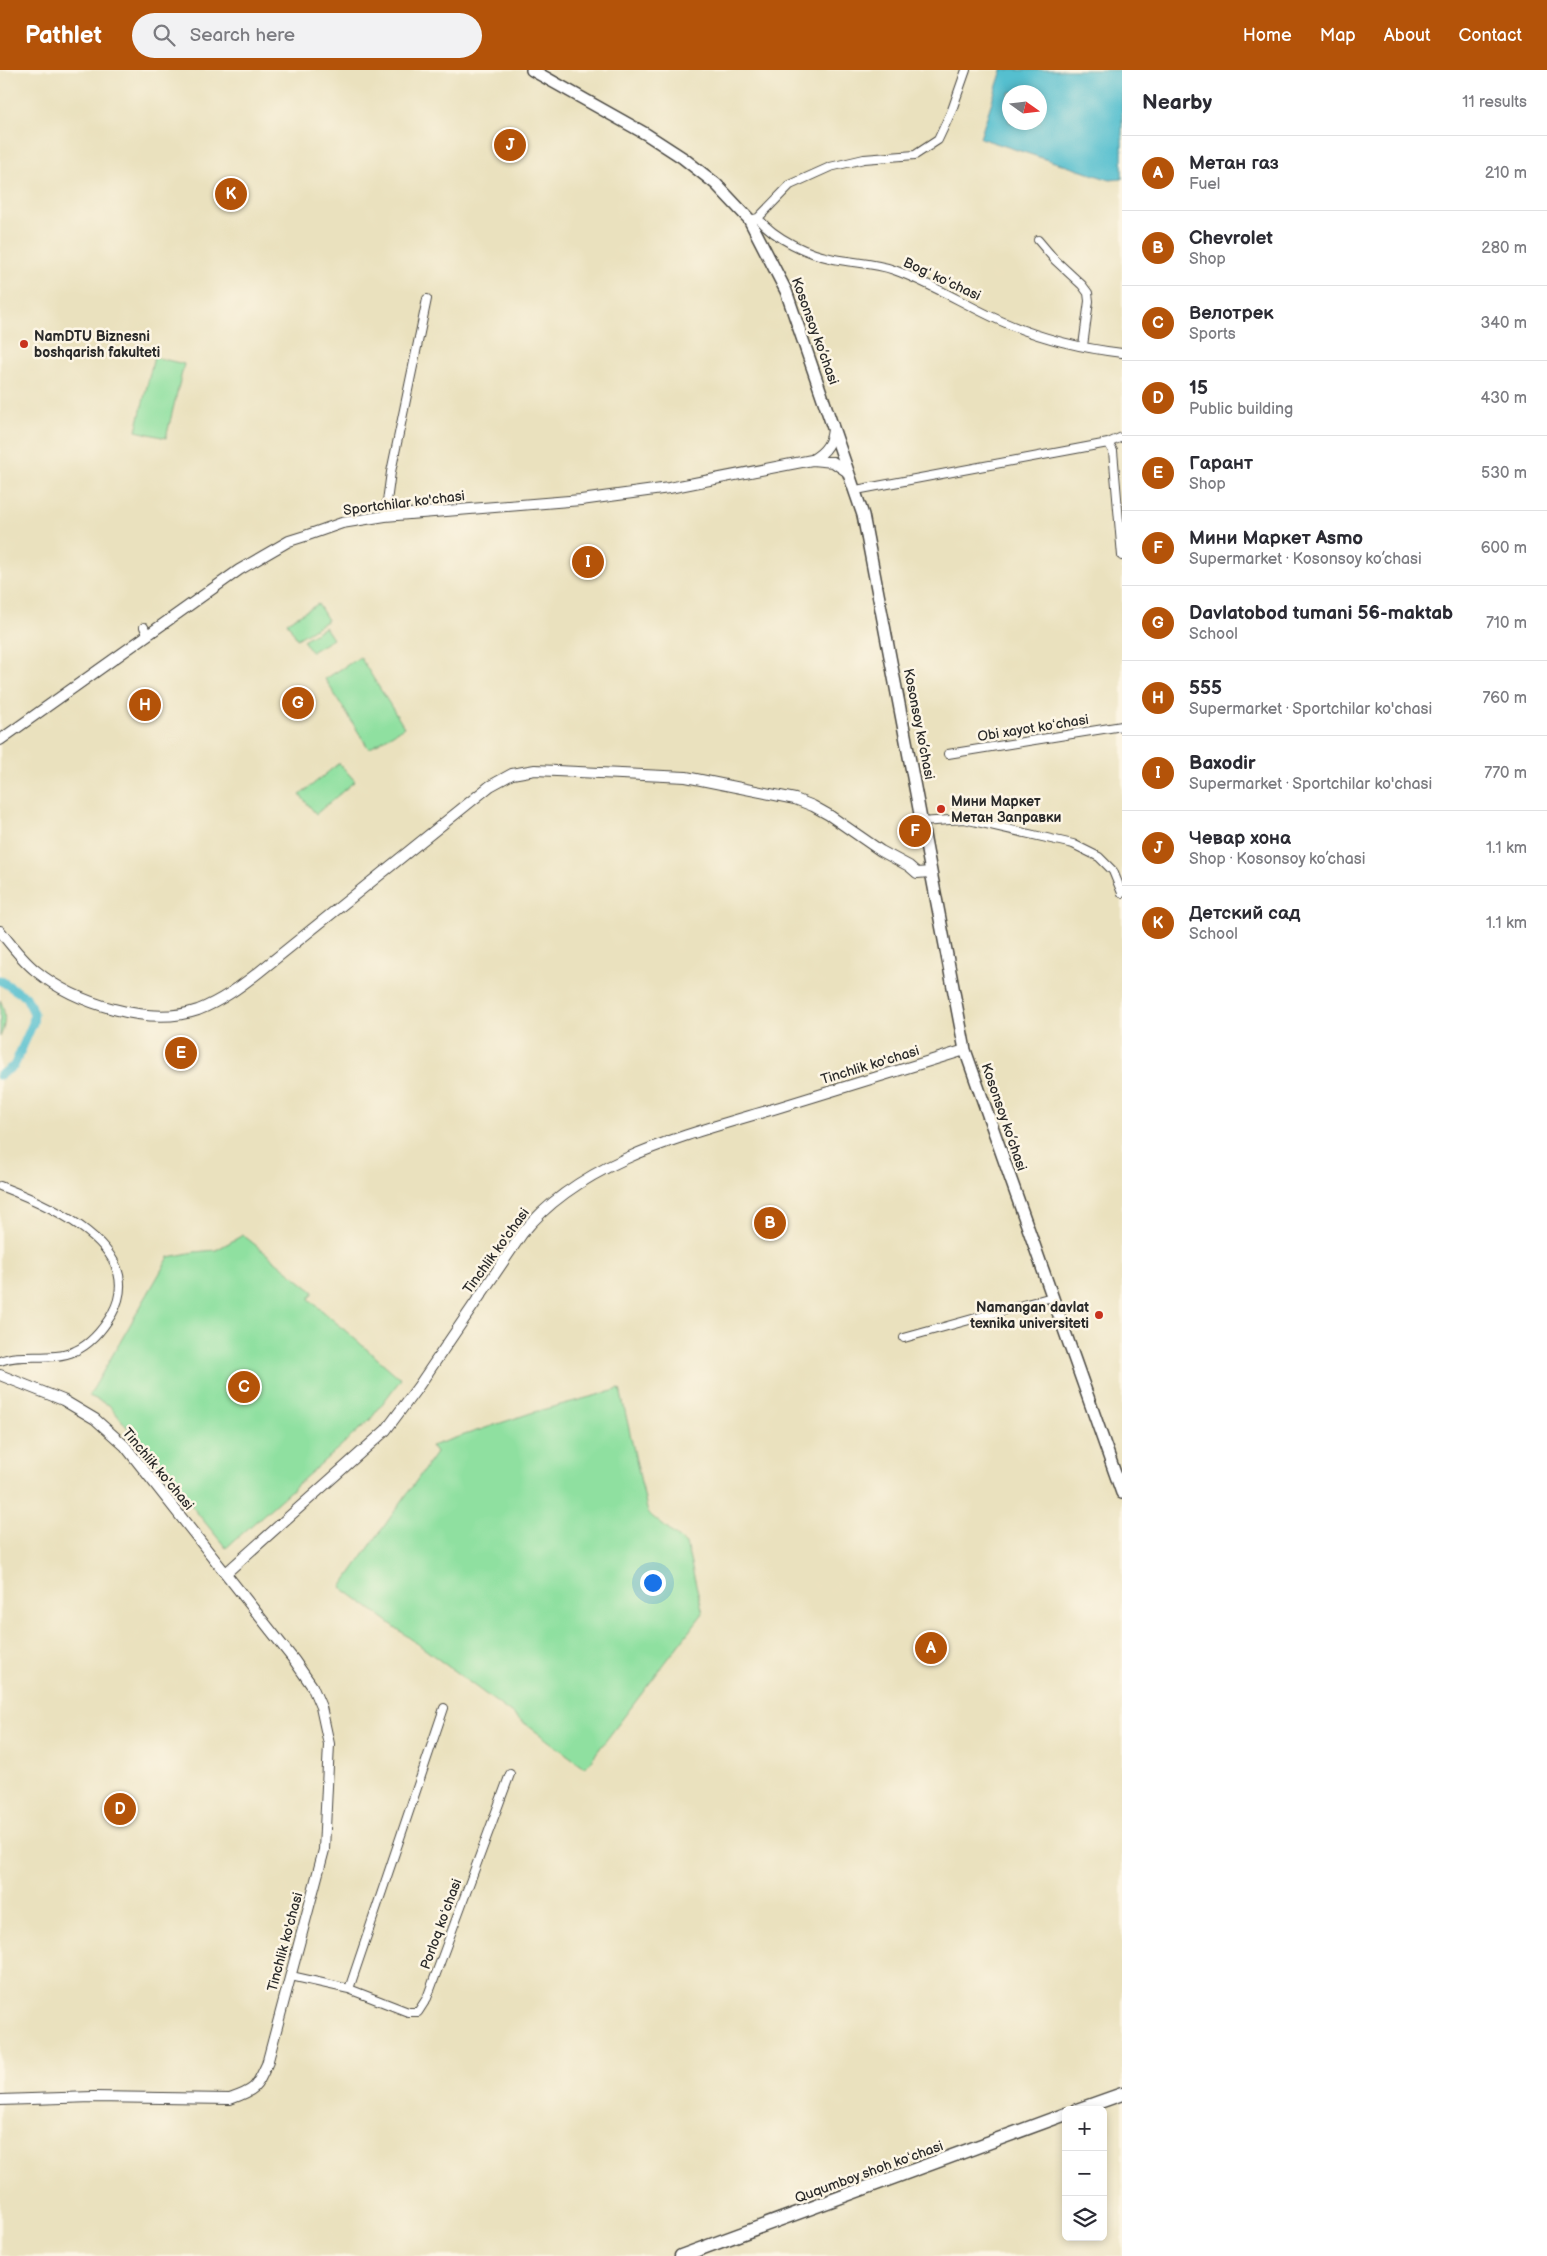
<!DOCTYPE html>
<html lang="en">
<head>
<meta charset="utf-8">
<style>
  :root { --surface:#fff; --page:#f2f2f3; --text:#2b2b33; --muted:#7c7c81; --line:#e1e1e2; --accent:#b45309 }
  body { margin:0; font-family:"Balsamiq Sans",sans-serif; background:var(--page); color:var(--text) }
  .controls { position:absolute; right:15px; bottom:15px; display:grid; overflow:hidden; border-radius:8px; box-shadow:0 2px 8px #0003 }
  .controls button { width:45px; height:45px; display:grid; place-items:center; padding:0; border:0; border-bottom:1px solid var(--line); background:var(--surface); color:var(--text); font:25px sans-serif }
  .compass { position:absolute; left:1002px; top:15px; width:45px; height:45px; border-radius:50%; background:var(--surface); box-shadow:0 2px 8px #0003; rotate:104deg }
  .you { position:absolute; left:652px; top:1512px; width:18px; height:18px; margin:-12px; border:4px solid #fff; border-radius:50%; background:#1a73e8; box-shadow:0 0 0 8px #1a73e833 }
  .badge { display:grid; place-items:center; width:32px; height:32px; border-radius:50%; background:var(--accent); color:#fff; font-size:16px; font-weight:700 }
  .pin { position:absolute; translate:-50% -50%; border:2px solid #fff; box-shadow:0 1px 5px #0006 }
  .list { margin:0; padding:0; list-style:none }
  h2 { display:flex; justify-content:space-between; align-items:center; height:65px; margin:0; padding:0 20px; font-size:21px }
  h2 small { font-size:16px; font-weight:400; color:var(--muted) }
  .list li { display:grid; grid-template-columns:32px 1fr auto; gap:15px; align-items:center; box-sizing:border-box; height:75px; padding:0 20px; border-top:1px solid var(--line) }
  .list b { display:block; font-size:19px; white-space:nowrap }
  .list p { margin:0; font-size:16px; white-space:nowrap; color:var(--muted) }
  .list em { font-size:16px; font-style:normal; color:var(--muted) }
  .icon { flex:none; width:28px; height:28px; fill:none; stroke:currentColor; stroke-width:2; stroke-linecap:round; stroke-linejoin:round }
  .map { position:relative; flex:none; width:1122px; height:2186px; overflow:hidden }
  header { display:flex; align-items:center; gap:30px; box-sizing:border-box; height:70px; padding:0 25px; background:var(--accent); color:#fff }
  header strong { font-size:24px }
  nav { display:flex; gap:28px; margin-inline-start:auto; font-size:18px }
  .search { width:350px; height:45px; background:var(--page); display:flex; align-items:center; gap:12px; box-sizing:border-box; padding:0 18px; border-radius:28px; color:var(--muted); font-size:19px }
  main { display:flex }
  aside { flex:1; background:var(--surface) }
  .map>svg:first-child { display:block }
  .green { fill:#8fe0a0; stroke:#5d8666 }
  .water { fill:#54bfcf; stroke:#40757d; fill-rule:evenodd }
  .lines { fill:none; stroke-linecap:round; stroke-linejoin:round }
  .canal { stroke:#54bfcf; stroke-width:9 }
  .minor-casing { stroke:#484641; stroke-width:10 }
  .tertiary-casing { stroke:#484641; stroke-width:12 }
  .secondary-casing { stroke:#484641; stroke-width:14 }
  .primary-casing { stroke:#484641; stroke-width:15 }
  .minor { stroke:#fff; stroke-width:8 }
  .tertiary { stroke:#fff; stroke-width:10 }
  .secondary { stroke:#fff; stroke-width:11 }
  .primary { stroke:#fff; stroke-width:12 }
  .poi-dot { fill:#c8321e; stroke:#fcf5e5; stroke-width:2 }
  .labels { text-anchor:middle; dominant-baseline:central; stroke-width:5; stroke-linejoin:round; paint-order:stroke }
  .street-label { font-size:14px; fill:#2b2b2b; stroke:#fcf5e5 }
  .poi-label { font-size:14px; font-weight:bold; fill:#2b2b2b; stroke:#fcf5e5; text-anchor:start }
</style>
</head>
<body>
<header>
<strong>Pathlet</strong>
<div class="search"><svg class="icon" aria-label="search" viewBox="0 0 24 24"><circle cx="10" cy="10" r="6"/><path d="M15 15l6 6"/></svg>Search here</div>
<nav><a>Home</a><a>Map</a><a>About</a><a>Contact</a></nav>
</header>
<main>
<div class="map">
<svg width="1122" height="2186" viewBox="0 0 1122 2186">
  <rect width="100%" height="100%" fill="#fcf5e5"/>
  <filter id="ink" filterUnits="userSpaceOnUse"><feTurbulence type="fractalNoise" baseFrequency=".02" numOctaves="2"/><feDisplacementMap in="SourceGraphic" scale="10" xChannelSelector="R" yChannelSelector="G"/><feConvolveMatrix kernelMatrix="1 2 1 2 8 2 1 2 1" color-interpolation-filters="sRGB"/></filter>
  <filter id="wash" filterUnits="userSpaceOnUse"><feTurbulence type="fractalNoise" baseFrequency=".0096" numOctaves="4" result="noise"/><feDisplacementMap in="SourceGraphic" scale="20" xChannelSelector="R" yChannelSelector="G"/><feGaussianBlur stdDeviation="1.12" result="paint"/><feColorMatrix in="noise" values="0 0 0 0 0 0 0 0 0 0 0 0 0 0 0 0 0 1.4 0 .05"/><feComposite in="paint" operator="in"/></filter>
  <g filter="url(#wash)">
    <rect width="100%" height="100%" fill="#eae1be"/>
    <path class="green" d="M 154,287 L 184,294 L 166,368 L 136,361 Z
      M 318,534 L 328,550 L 297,569 L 287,552 Z
      M 325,557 L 333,569 L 311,582 L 303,570 Z
      M 360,587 L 404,657 L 369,679 L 325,609 Z
      M 339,693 L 355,711 L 316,744 L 300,725 Z
      M 0,930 C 6,941 6,955 0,967 Z
      M 243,1165 L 314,1222 L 309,1229 L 401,1309 L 370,1350 L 226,1478 L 109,1335 L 89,1326 L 169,1187 L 194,1182 L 216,1180 Z
      M 620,1319 L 648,1443 L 686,1474 L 703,1543 L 585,1698 L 341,1517 L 436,1383 L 431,1376 L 534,1342 Z"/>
    <path class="water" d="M 1002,0 L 1122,0 L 1122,109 L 1110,110 L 980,68 ZM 1009,22 L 1040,22 L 1040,52 L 1009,52 Z"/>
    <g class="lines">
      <path class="canal" d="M 0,910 L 26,927 L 34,943 L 33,953 L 14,996 L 0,1005"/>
    </g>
  </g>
  <g filter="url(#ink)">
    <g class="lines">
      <defs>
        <path id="minor" d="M 758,148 C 775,169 808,184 834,189 C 854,193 875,193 894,200 C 931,213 965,235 1001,251 C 1039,268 1080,278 1122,283
          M 754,149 L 758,148 L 790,115 L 830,97 L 864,89 L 915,85 L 938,70 L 952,40 L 966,0
          M 1038,170 L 1055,190 L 1082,215 L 1088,223 L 1089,231 L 1083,276
          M 1108,373 L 1113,381 L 1122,486
          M 856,420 L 1108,373 L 1122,367
          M 385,446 L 391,402 L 427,229
          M 144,557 L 147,564
          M 948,684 L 1122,656
          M 921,752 L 964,749 L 1073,774 L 1099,787 L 1113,801 L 1122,823
          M 0,1116 C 47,1134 149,1177 112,1244 C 103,1259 91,1274 75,1281 C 52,1292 23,1282 0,1291
          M 904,1268 L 1052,1227
          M 291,1906 L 349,1919 L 408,1942 L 418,1942 L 427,1928 L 510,1704
          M 349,1919 L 444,1638"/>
        <path id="tertiary" d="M 833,356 C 833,372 826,382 812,390 L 833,392 L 849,403
          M 0,670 L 239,500 L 289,471 L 305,466 L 342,453 L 385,446 L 581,430 L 669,418 L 812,390
          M 0,861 C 11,875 22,890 36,901 C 75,933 149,957 198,940 C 221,931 240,917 259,902 L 490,716 L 512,704 L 535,700 L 686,707 L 795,729 L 813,736 L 829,745 L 881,781 L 909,796 L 917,803 L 930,802
          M 0,1305 L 63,1330 L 95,1349 L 125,1376 L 294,1590 L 312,1616 L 321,1637 L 329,1674 L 324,1780 L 267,1994 C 256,2018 256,2020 230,2029 L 93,2027 L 0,2030
          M 226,1503 L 386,1360 L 418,1317 L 522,1164 C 581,1089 691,1064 780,1037 C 841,1018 903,999 965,980"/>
        <path id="secondary" d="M 532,0 L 646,64 L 683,88 L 716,114 L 749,149 L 786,221 L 863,445 L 965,980 L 1122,1423"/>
        <path id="primary" d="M 1077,2040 L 1122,2024
          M 681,2186 L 1066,2044"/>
      </defs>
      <use href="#minor" class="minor-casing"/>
      <use href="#tertiary" class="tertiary-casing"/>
      <use href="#secondary" class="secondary-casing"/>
      <use href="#primary" class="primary-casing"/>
      <use href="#minor" class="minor"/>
      <use href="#tertiary" class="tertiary"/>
      <use href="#secondary" class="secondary"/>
      <use href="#primary" class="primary"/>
    </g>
  </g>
  <g class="poi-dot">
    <circle cx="24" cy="274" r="5"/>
    <circle cx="941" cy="739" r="5"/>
    <circle cx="1099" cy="1245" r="5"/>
  </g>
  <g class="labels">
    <g class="street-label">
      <text transform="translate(942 209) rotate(25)">Bogʻ koʻchasi</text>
      <text transform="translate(815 261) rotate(70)">Kosonsoy ko’chasi</text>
      <text transform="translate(404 433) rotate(-7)">Sportchilar ko'chasi</text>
      <text transform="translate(919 654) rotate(79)">Kosonsoy ko’chasi</text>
      <text transform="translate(1033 658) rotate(-9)">Obi xayot koʻchasi</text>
      <text transform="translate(870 995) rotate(-17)">Tinchlik ko'chasi</text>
      <text transform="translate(1004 1047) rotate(71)">Kosonsoy ko’chasi</text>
      <text transform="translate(496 1181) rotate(-54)">Tinchlik ko'chasi</text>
      <text transform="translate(158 1399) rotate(50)">Tinchlik ko'chasi</text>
      <text transform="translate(441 1854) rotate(-70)">Porloq koʻchasi</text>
      <text transform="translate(285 1872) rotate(-75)">Tinchlik ko'chasi</text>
      <text transform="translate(869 2102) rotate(-20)">Ququmboy shoh koʻchasi</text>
    </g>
    <g class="poi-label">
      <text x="34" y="266">NamDTU Biznesni<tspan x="34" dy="16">boshqarish fakulteti</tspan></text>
      <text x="951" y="731">Мини Маркет<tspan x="951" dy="16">Метан Заправки</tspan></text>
      <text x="1089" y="1237" text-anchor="end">Namangan davlat<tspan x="1089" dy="16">texnika universiteti</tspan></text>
    </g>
  </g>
</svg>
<div class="controls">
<button>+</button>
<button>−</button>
<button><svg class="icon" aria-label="layers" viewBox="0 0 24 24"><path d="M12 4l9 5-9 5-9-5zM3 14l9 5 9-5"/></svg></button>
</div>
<svg class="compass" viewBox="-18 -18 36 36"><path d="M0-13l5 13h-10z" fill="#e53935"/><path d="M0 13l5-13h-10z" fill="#7c7c81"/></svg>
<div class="you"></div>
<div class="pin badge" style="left:931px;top:1578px">A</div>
<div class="pin badge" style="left:770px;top:1153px">B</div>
<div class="pin badge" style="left:244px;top:1317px">C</div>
<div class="pin badge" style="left:120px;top:1739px">D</div>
<div class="pin badge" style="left:181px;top:983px">E</div>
<div class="pin badge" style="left:915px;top:761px">F</div>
<div class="pin badge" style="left:298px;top:633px">G</div>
<div class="pin badge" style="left:145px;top:635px">H</div>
<div class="pin badge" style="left:588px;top:492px">I</div>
<div class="pin badge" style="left:510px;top:75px">J</div>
<div class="pin badge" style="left:231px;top:124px">K</div>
</div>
<aside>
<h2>Nearby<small>11 results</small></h2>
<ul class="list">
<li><span class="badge">A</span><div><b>Метан газ</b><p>Fuel</p></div><em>210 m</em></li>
<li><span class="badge">B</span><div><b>Chevrolet</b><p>Shop</p></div><em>280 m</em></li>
<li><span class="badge">C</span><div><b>Велотрек</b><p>Sports</p></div><em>340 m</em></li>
<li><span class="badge">D</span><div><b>15</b><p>Public building</p></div><em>430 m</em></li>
<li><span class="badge">E</span><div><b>Гарант</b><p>Shop</p></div><em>530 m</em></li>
<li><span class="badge">F</span><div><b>Мини Маркет Asmo</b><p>Supermarket · Kosonsoy ko’chasi</p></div><em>600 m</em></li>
<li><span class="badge">G</span><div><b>Davlatobod tumani 56-maktab</b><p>School</p></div><em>710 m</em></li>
<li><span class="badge">H</span><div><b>555</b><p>Supermarket · Sportchilar ko'chasi</p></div><em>760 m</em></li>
<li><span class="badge">I</span><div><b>Baxodir</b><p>Supermarket · Sportchilar ko'chasi</p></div><em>770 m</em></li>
<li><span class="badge">J</span><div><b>Чевар хона</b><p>Shop · Kosonsoy ko’chasi</p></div><em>1.1 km</em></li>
<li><span class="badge">K</span><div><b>Детский сад</b><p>School</p></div><em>1.1 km</em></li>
</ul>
</aside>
</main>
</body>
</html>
